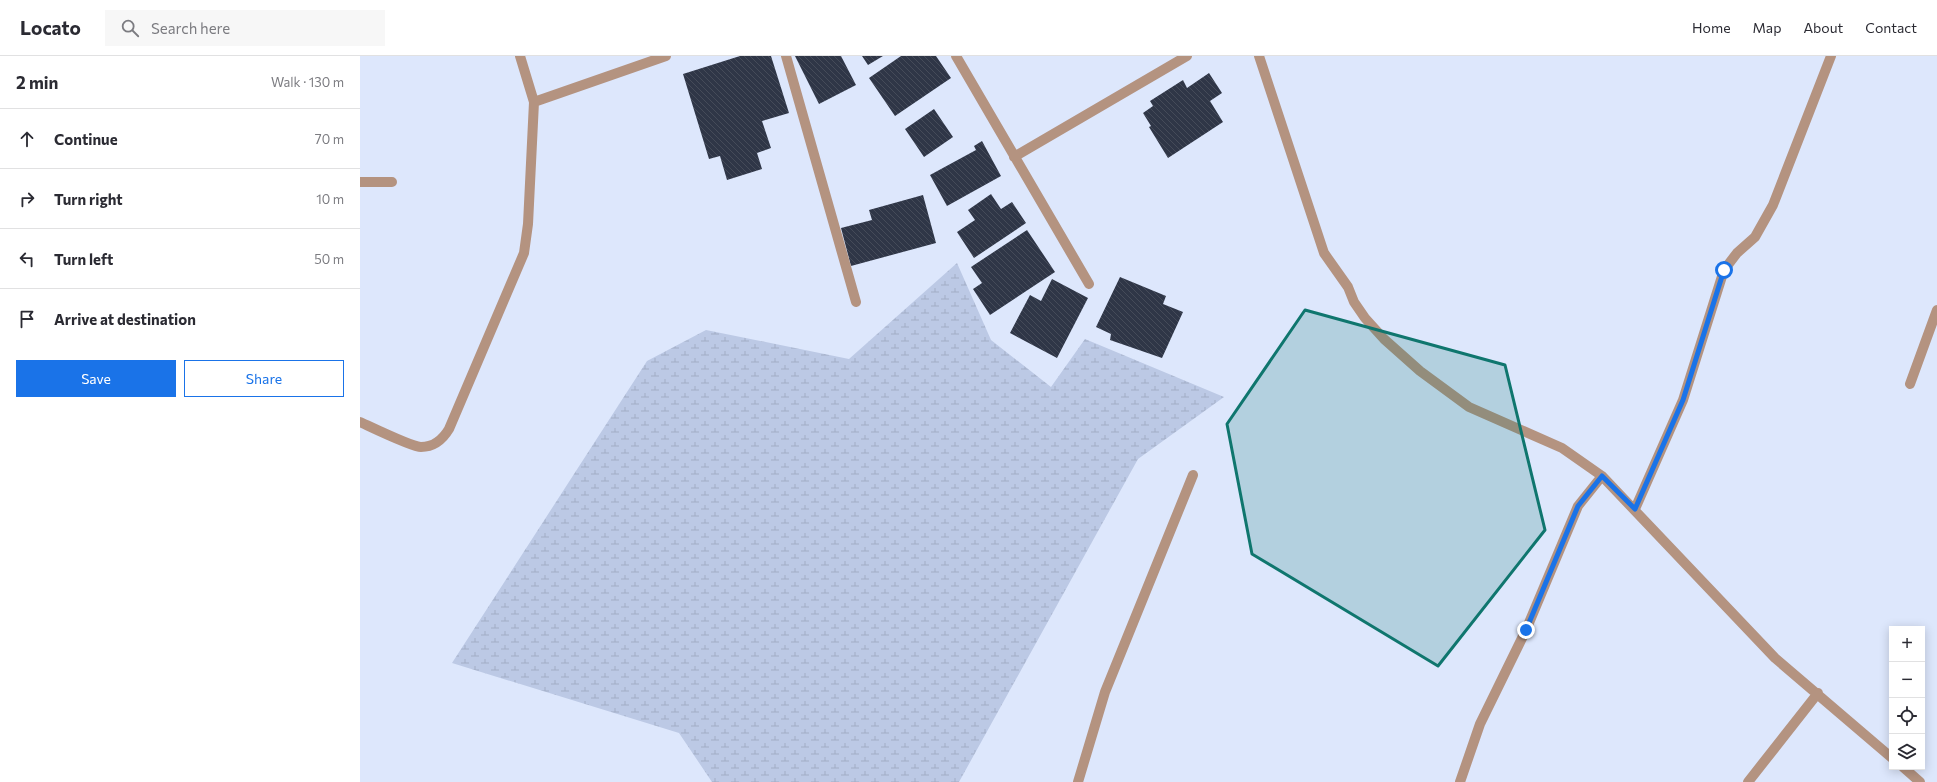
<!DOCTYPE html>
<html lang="en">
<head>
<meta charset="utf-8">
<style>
  :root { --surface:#fff; --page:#f7f7f7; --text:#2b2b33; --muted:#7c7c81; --line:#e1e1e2; --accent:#1a73e8 }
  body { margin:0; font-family:Commissioner,sans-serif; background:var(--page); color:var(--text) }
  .controls { position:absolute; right:12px; bottom:12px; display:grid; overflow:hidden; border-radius:0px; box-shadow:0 2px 10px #0003 }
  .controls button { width:36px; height:36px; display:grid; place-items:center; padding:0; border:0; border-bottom:1px solid var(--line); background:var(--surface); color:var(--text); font:20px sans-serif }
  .stop { position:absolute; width:12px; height:12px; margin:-9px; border:3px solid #1a73e8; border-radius:50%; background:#fff }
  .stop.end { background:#1a73e8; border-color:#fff; box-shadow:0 1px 4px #0008 }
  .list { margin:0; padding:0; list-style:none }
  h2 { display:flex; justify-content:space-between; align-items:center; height:52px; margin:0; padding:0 16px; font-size:17px }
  h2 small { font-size:13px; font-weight:400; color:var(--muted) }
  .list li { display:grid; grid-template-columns:26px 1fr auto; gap:12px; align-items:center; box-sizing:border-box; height:60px; padding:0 16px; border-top:1px solid var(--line) }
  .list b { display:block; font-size:15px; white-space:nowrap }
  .list em { font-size:13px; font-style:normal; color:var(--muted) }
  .actions { display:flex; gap:8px; padding:12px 16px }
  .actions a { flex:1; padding:9px 0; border:1px solid var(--accent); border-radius:0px; text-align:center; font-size:14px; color:var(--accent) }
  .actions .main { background:var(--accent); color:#fff }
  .icon { flex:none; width:22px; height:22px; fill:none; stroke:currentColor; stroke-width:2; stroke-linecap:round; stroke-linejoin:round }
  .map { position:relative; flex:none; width:1577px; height:726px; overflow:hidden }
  header { display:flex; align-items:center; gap:24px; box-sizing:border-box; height:56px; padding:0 20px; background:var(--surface); border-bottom:1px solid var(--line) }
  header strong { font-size:19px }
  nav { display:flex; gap:22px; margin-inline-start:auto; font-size:14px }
  .search { width:280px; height:36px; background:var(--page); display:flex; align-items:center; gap:10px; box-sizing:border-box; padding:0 14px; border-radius:0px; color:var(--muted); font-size:15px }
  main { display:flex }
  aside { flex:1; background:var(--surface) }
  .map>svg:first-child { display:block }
  .wetland { fill:url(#wetland-marsh) }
  .building { fill:url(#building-back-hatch) }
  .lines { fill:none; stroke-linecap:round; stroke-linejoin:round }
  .minor { stroke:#b49380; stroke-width:10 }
  .route { stroke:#1a73e8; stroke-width:5 }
  .marked { fill:#0f766e; fill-opacity:0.2; stroke:#0f766e; stroke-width:3; stroke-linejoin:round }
</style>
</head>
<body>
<header>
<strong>Locato</strong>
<div class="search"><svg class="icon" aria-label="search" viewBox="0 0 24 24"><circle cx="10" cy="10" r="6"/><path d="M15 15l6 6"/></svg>Search here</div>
<nav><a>Home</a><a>Map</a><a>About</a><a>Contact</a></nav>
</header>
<main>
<aside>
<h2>2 min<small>Walk · 130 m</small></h2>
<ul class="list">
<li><svg class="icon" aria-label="ahead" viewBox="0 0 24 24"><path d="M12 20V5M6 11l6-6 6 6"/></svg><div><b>Continue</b></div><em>70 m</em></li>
<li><svg class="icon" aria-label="right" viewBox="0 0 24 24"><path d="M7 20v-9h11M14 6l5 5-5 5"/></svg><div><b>Turn right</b></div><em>10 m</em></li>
<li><svg class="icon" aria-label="left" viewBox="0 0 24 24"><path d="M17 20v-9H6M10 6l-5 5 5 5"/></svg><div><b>Turn left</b></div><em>50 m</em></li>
<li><svg class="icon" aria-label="arrive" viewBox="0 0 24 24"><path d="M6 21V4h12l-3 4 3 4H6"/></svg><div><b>Arrive at destination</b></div></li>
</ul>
<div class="actions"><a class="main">Save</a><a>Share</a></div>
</aside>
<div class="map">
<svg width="1577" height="726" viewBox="0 0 1577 726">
  <defs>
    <pattern id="wetland-marsh" width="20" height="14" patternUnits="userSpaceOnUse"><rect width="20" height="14" fill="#bcc9e5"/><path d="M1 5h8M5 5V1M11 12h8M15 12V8" fill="none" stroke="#a2adc5"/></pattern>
    <pattern id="building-back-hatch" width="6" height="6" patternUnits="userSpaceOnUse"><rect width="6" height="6" fill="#2f3647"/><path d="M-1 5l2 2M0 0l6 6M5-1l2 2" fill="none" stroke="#454b59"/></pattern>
  </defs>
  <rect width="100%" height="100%" fill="#dde7fc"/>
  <path class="wetland" d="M 597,207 L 631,284 L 691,331 L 725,283 L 864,341 L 778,403 L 599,726 L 352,726 L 319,677 L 92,607 L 287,305 L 346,274 L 489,303 Z"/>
  <path class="building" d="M 380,0 L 411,0 L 429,57 L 402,65 L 411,92 L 397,97 L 402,113 L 367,124 L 360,100 L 349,103 L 323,18 Z
    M 435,0 L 481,0 L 496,29 L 459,48 Z
    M 502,0 L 523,0 L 508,9 Z
    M 541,0 L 576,0 L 591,22 L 535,60 L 509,22 Z
    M 849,17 L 862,37 L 850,45 L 863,66 L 808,102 L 789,71 L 791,70 L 783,57 L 793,50 L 790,45 L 823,24 L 827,32 Z
    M 574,53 L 593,81 L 564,101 L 545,73 Z
    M 622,85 L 641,120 L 587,150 L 570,119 L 616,94 L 614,90 Z
    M 631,138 L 641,153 L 652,146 L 666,167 L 614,202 L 597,176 L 615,164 L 608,154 Z
    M 563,139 L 576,187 L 491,210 L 481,172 L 512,164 L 509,154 Z
    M 667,174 L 695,216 L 630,259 L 613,233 L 622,227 L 611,211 Z
    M 760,221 L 806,240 L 803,248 L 823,256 L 802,302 L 750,284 L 751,278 L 736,271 Z
    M 692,223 L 728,242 L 697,302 L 650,277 L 670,239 L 681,245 Z"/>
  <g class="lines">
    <path class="minor" d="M 426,0 L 496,246
      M 596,0 L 729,228
      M 899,0 L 964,197 L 988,231 L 994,246 L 1005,262 L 1024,283 L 1060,315 L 1109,351 L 1202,392 L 1242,420
      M 174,46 L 306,0
      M 654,101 L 827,0
      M 0,126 L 32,126
      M 1550,328 L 1577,254
      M 0,366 C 11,371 52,391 61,391 C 74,391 83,383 89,373 L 164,197 L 168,168 L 174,46 L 160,0
      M 1275,453 L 1323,344 L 1364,214 L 1377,197 L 1395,181 L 1413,149 L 1471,0
      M 1543,711 L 1560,726
      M 718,726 L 745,636 L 833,419
      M 1100,726 L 1120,668 L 1166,574 L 1218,450 L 1242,420 L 1415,602 L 1532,702
      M 1388,726 L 1458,637"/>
  </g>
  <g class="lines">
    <path class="route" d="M 1166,574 L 1218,450 L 1242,420 L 1275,453 L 1323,344 L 1364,214"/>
  </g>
  <path class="marked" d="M 945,254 L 1145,309 L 1185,474 L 1078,610 L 892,498 L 867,368 Z"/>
</svg>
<div class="controls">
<button>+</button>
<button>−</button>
<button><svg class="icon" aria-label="locate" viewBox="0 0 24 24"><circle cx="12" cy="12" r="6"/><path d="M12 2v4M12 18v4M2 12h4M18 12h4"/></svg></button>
<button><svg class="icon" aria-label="layers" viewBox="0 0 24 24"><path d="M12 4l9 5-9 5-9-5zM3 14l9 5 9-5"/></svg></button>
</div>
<div class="stop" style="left:1364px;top:214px"></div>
<div class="stop end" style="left:1166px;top:574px"></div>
</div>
</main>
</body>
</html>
